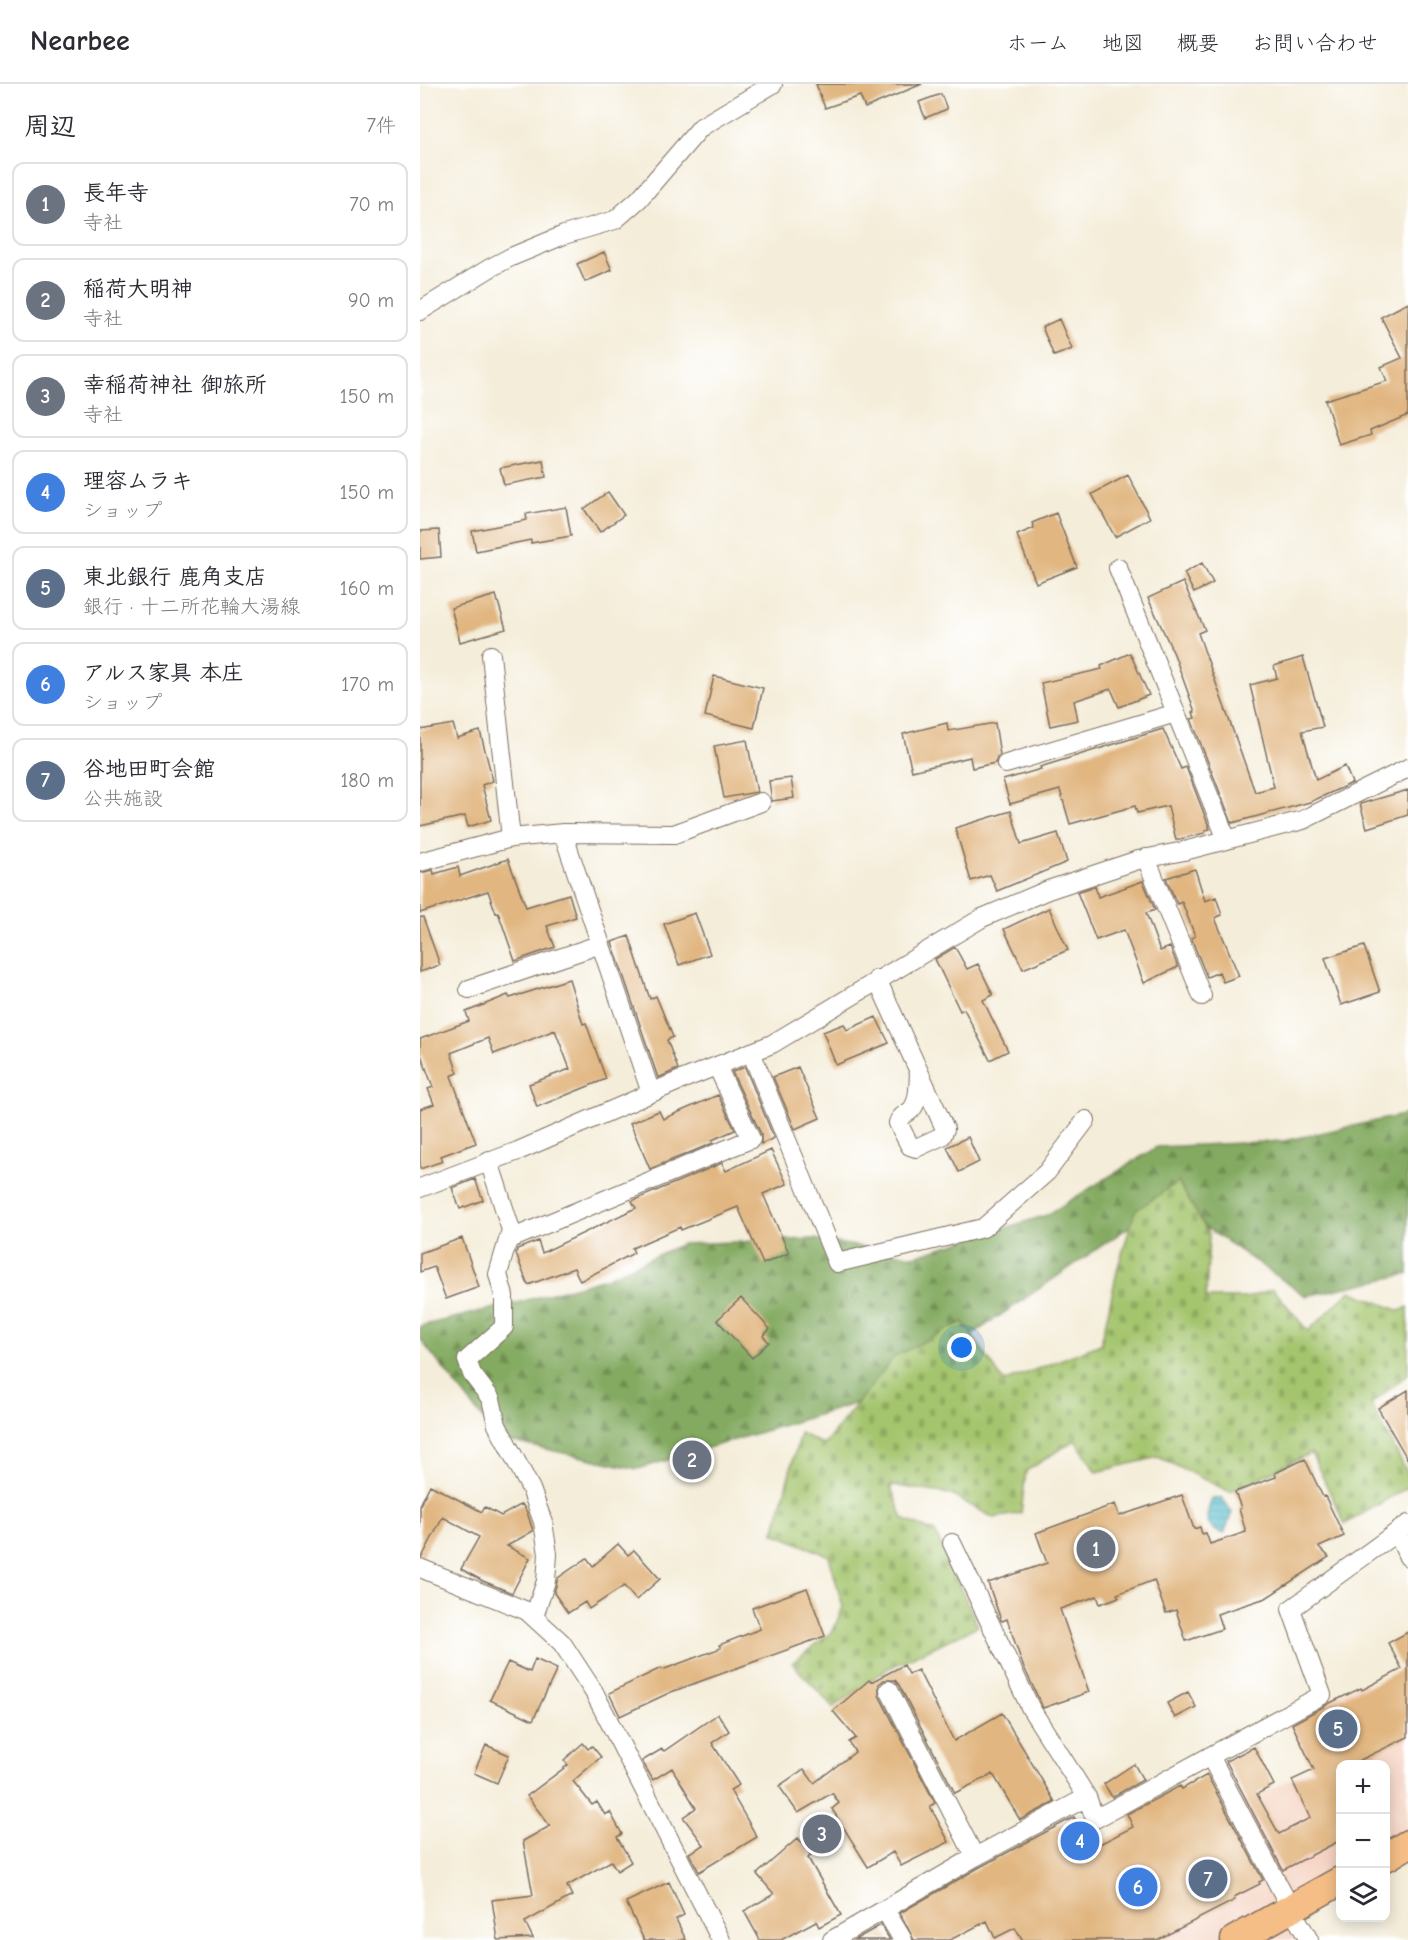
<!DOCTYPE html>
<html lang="ja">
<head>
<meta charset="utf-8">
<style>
  :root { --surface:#fff; --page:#f7f7f7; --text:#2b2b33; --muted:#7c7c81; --line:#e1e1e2; --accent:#1f6fb2 }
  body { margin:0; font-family:"Comic Neue","Klee One",sans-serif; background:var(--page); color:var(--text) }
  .controls { position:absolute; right:18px; bottom:18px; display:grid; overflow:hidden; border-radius:12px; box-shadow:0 3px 15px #0003 }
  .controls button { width:54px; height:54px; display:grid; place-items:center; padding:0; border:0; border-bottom:2px solid var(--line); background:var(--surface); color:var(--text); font:30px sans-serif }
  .you { position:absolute; left:542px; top:1264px; width:21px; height:21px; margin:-15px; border:4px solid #fff; border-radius:50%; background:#1a73e8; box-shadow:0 0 0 9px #1a73e833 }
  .badge { display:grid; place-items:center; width:39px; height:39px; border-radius:50%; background:var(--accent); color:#fff; font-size:20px; font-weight:700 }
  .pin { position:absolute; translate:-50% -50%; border:3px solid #fff; box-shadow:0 2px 6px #0006 }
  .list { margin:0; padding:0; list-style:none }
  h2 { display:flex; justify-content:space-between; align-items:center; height:78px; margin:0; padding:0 24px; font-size:26px }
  h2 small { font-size:20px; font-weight:400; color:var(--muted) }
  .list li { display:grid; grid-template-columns:39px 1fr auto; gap:18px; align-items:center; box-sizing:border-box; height:84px; margin:0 12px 12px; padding:0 12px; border:2px solid var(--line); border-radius:12px }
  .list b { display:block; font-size:22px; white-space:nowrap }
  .list p { margin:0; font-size:20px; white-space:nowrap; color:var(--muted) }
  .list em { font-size:20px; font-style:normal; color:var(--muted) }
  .icon { flex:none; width:33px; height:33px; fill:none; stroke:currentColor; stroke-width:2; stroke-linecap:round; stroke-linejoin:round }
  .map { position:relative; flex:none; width:988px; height:1856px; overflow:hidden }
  header { display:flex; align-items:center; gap:36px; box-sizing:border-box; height:84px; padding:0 30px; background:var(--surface); border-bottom:2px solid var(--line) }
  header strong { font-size:28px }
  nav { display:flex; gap:33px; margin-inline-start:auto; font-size:21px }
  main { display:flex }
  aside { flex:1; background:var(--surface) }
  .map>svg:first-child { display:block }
  .built { fill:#f5d3c1 }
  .forest { fill:url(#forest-firs); stroke:#5f6a3f; stroke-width:1.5 }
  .cemetery { fill:url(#cemetery-stones); stroke:#707846; stroke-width:1.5 }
  .water { fill:url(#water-rules); stroke:#457274; stroke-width:1.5 }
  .building { fill:#e1b680 }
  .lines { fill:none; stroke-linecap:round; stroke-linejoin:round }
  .minor-casing { stroke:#7c6e5f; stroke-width:20 }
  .primary-casing { stroke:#7c6e5f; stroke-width:31 }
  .minor { stroke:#fff; stroke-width:18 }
  .primary { stroke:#f6be87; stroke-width:28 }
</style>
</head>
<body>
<header>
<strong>Nearbee</strong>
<nav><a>ホーム</a><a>地図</a><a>概要</a><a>お問い合わせ</a></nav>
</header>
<main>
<aside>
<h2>周辺<small>7件</small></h2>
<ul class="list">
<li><span class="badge" style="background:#6b7280">1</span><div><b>長年寺</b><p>寺社</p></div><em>70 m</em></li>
<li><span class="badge" style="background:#6b7280">2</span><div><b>稲荷大明神</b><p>寺社</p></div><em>90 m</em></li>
<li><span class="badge" style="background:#6b7280">3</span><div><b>幸稲荷神社 御旅所</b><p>寺社</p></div><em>150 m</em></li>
<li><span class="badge" style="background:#3f7fe0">4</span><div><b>理容ムラキ</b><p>ショップ</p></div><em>150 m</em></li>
<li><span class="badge" style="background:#5c6f8a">5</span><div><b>東北銀行 鹿角支店</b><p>銀行 · 十二所花輪大湯線</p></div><em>160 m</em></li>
<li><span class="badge" style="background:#3f7fe0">6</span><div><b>アルス家具 本庄</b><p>ショップ</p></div><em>170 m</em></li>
<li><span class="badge" style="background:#5c6f8a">7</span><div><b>谷地田町会館</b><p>公共施設</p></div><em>180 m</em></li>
</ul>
</aside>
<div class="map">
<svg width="988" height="1856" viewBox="0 0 988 1856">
  <defs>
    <pattern id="forest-firs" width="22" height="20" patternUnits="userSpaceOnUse" patternTransform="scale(1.5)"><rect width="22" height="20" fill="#83aa60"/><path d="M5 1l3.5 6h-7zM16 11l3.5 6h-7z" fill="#6c8b4f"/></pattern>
    <pattern id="cemetery-stones" width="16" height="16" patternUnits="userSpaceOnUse" patternTransform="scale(1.5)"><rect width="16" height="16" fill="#a4c56d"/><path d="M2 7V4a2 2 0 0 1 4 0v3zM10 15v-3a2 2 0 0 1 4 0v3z" fill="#8ea95e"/></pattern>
    <pattern id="water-rules" width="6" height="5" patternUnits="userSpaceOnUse" patternTransform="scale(1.5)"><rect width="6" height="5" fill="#4fbbcb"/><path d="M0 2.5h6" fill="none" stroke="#4398a4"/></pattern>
  </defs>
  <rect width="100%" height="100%" fill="#fff"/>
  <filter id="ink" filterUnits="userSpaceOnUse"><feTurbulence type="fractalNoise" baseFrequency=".0167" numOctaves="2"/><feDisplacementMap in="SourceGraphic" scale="12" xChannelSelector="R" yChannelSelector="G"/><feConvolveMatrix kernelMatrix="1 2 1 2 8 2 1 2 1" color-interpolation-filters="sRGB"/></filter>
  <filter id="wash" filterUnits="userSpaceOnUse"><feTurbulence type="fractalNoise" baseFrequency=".008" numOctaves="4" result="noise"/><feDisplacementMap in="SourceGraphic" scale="24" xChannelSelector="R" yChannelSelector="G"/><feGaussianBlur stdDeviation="1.35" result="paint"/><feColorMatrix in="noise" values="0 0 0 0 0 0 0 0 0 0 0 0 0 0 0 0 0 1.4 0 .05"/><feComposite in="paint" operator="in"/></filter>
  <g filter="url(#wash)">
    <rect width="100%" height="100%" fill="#f4edd9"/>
    <path class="built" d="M 945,1598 L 959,1628 L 988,1613 L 988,1760 L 966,1773 L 966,1680 L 920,1680 L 920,1797 L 871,1825 L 889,1856 L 570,1856 L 573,1854 L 567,1839 L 684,1789 L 672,1762 L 711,1742 L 725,1768 L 798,1777 L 835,1758 L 819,1721 L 891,1685 L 867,1636 Z"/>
    <path class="forest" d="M 988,1030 L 988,1190 L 886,1212 L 747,1117 L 464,1311 L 218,1385 L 79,1355 L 0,1255 L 0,1242 L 100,1218 L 186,1194 L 262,1160 L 394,1155 L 494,1172 L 627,1131 L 737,1063 L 864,1057 Z"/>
    <path class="cemetery" d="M 758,1098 L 789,1150 L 786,1214 L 827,1214 L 853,1205 L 888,1247 L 930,1207 L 980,1227 L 988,1223 L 988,1290 L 951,1320 L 988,1390 L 988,1403 L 925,1440 L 891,1369 L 810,1408 L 738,1373 L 677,1388 L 655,1356 L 606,1387 L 601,1429 L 574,1434 L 530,1410 L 470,1401 L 483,1435 L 515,1448 L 558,1542 L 467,1585 L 413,1623 L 372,1579 L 413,1547 L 423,1523 L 409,1472 L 354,1449 L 380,1349 L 404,1361 L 475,1272 L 543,1238 L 584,1298 L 681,1260 L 698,1183 L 715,1127 Z"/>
    <path class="water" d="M 802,1414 L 812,1428 L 804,1450 C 783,1444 785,1432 792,1415 Z"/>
    <g id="blocks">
      <path class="building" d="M 396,0 L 502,0 L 445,24 L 440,12 L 405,24 Z
        M 521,10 L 527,25 L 505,34 L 499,18 Z
        M 184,168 L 192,186 L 165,198 L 157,180 Z
        M 988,219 L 988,331 L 950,347 L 951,351 L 919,361 L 905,316 L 967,297 L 961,283 L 982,274 L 961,233 Z
        M 639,235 L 652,265 L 634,272 L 622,243 Z
        M 123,376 L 126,393 L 84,401 L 80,384 Z
        M 708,391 L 730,434 L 695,453 L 672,410 Z
        M 188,408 L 204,431 L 180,448 L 164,425 Z
        M 146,423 L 151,452 L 111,459 L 111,456 L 56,467 L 52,447 L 107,436 L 106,430 Z
        M 636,429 L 657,483 L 616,499 L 597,451 L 614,444 L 612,439 Z
        M 19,446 L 21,473 L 0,475 L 0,447 Z
        M 782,479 L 793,499 L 774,509 L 764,489 Z
        M 763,498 L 785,546 L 778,549 L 835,708 L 854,703 L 830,601 L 857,594 L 854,582 L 883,573 L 903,643 L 882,647 L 896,696 L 925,682 L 932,699 L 890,718 L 812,739 L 771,635 L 775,634 L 773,628 L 775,628 L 754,570 L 728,514 Z
        M 76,511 L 86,545 L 40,558 L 31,524 Z
        M 710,569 L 729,611 L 699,623 L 691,605 L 654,617 L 658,636 L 630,642 L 621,599 L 682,585 L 681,582 Z
        M 294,592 L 343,604 L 334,644 L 285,632 Z
        M 527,639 L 528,647 L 575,639 L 580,671 L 577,673 L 575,679 L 552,684 L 550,673 L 492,687 L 483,650 Z
        M 33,640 L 37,654 L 60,647 L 73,697 L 62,701 L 71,736 L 48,743 L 45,732 L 0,742 L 0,646 Z
        M 743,645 L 761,685 L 766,683 L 790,745 L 785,746 L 785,749 L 756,756 L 748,722 L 717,729 L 715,722 L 650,740 L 640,706 L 590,720 L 583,696 L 621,685 L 620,683 Z
        M 327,656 L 337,708 L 304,714 L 294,662 Z
        M 371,694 L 374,714 L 352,717 L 349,697 Z
        M 988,706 L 988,731 L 947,744 L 940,720 Z
        M 591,727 L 601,760 L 638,749 L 647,778 L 577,807 L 570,791 L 551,797 L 535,744 Z
        M 88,775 L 106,823 L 149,810 L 156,833 L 127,842 L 135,863 L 95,877 L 78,828 L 76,829 L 68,807 L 0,829 L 0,789 L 13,786 L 14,790 L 38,783 L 40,792 Z
        M 775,785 L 785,817 L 796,813 L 802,831 L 795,834 L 819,892 L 803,898 L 799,888 L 787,893 L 771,854 L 775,852 L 762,818 L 757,820 L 746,794 Z
        M 723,797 L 735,826 L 726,829 L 740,867 L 750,863 L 758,883 L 724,899 L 704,846 L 676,856 L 657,808 L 675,802 L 678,813 Z
        M 629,824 L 648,866 L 603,885 L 584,845 Z
        M 275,829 L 290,870 L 259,881 L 244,840 Z
        M 0,833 L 3,833 L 20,881 L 0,888 Z
        M 209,852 L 230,915 L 236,912 L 253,953 L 247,956 L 258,985 L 238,994 L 192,858 Z
        M 944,862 L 960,908 L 921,921 L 905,874 Z
        M 535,863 L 547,885 L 558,880 L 573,911 L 563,916 L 588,967 L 570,976 L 544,925 L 540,927 L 515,875 Z
        M 149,895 L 163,940 L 166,939 L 186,995 L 117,1023 L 109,1000 L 150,985 L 135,946 L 74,970 L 68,954 L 31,969 L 38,989 L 31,992 L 56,1059 L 21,1072 L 23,1077 L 0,1085 L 0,1025 L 14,1020 L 8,1005 L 13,1003 L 0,968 L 0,955 L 49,937 L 46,928 L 88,911 L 90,914 Z
        M 456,933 L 469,959 L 416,981 L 403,948 L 424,940 L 427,946 Z
        M 325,983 L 354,1054 L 341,1060 L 341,1050 L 312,988 Z
        M 378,983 L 400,1034 L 375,1045 L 353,993 Z
        M 298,1011 L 315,1046 L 292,1056 L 293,1059 L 230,1085 L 210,1039 L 239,1027 L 243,1035 Z
        M 548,1053 L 559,1078 L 539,1088 L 527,1063 Z
        M 351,1066 L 367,1100 L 343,1110 L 369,1169 L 343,1180 L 318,1123 L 261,1146 L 260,1143 L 212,1164 L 214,1169 L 160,1197 L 154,1184 L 108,1201 L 96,1170 L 97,1165 L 118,1157 L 122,1169 L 216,1124 L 212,1117 L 302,1079 L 306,1087 Z
        M 55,1095 L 63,1116 L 40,1125 L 32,1104 Z
        M 42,1154 L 59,1203 L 26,1215 L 14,1183 L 0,1188 L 0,1169 Z
        M 321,1214 L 350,1245 L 343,1252 L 349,1258 L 332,1274 L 297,1236 Z
        M 988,1306 L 988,1376 L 958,1324 Z
        M 274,1361 L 287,1374 L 272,1390 L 259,1375 Z
        M 885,1375 L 903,1413 L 905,1412 L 924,1452 L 899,1463 L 909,1473 L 846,1514 L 797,1530 L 802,1545 L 766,1557 L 756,1526 L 746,1529 L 734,1496 L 697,1510 L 699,1513 L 680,1520 L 677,1512 L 640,1525 L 669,1608 L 623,1624 L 602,1579 L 587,1535 L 582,1537 L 581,1536 L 568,1499 L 627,1479 L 616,1449 L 695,1420 L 699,1432 L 762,1411 L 774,1445 L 780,1443 L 782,1450 L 786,1449 L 790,1460 L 826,1448 L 819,1425 L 821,1424 L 815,1408 L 856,1393 L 855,1389 Z
        M 10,1401 L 62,1428 L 65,1423 L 81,1432 L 102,1420 L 107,1428 L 113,1447 L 87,1462 L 110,1474 L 92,1509 L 63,1497 L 41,1485 L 59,1453 L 23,1433 L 2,1473 L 0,1473 L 0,1421 Z
        M 198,1460 L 208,1471 L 214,1466 L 240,1495 L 216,1516 L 204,1502 L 169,1525 L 165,1518 L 148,1529 L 134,1509 L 138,1494 L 167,1474 L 173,1482 Z
        M 387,1504 L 405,1552 L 251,1608 L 200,1632 L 189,1609 L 241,1584 L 242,1586 L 301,1564 L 299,1561 L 340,1545 L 332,1524 Z
        M 988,1548 L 988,1653 L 932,1680 L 921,1680 L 921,1756 L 863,1786 L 806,1677 L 834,1663 L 854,1701 L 837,1710 L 859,1750 L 890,1734 L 872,1696 L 894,1686 L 872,1640 L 910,1619 L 941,1604 L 942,1606 L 982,1585 L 968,1559 Z
        M 115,1575 L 137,1585 L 113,1636 L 70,1616 L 88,1578 L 110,1588 Z
        M 484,1581 L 489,1590 L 498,1586 L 534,1657 L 582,1629 L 635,1718 L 600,1736 L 573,1690 L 535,1709 L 479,1601 L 475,1596 L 464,1596 L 459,1600 L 459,1611 L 515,1719 L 510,1722 L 529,1758 L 481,1782 L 473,1768 L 448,1783 L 412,1725 L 419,1719 L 412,1709 L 378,1729 L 359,1702 L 384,1685 L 394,1699 L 435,1668 L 429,1658 L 436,1654 L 413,1627 L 449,1596 L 451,1598 Z
        M 768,1608 L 776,1623 L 755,1634 L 747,1619 Z
        M 298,1630 L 309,1647 L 292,1659 L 319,1701 L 310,1706 L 337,1753 L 279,1788 L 269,1769 L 284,1761 L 263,1733 L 276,1724 L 252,1684 L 233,1696 L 222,1677 L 242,1665 L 244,1667 Z
        M 163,1659 L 168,1665 L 172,1662 L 181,1673 L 153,1697 L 172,1721 L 177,1718 L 185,1731 L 190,1728 L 202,1750 L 197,1753 L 211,1778 L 197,1787 L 191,1777 L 147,1802 L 152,1812 L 105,1838 L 113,1854 L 78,1856 L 72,1816 L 113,1811 L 103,1757 L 130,1742 L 107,1712 L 148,1681 L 144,1676 Z
        M 66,1661 L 89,1671 L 77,1699 L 54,1689 Z
        M 714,1680 L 723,1696 L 692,1713 L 684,1700 Z
        M 787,1691 L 843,1796 L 839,1798 L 840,1800 L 814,1813 L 815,1816 L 737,1856 L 602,1856 L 595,1844 L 575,1854 L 567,1837 L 530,1856 L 494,1856 L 480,1829 L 560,1783 L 654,1733 L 670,1765 L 713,1743 L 707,1730 L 760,1702 L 762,1705 Z
        M 378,1754 L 391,1771 L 388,1774 L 421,1831 L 399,1843 L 396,1837 L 361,1856 L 340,1856 L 324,1827 L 354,1810 L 337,1790 Z
        M 249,1798 L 264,1831 L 256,1835 L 266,1856 L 224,1856 L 206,1818 Z
        M 461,1841 L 470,1856 L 434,1856 Z"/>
    </g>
  </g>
  <g filter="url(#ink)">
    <use href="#blocks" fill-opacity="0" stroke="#7c6e5f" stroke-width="1.5"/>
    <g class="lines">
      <defs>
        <path id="minor" d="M 0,227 L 70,184 L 91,173 L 144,151 L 195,136 L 219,115 L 281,43 L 353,0
          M 698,484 L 807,756
          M 71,571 L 91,754
          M 586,680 L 756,629
          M 143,749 L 254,750 L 341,718
          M 726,774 L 782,912
          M 0,778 L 91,754 L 143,749 L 231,1009
          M 457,895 L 525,1045 L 522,1052 L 496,1064 L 490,1062 L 478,1039 C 480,1031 486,1031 491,1026 C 500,1017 498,1000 499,988
          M 49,905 L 181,860
          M 331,968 L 417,1179 L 563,1144 L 627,1088 L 666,1036
          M 69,1077 L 91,1146 L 78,1190 L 84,1212 L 84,1243 L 47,1276 L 52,1290 L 71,1315 L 77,1341 L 111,1405 L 123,1438 L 128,1470 L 126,1497 L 114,1533
          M 0,1104 L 98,1067 L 261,996 L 352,960 L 562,834 L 628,806 L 718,776 L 764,767 L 883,736 L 988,684
          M 88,1156 L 331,1055 L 297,982
          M 977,1448 L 988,1473
          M 532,1459 L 611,1625 L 667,1713
          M 0,1484 L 107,1527 L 142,1559 L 174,1608 L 301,1856
          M 469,1606 L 555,1773
          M 790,1672 L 871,1825 L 889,1856
          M 465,1826 L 483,1856
          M 412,1856 L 555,1773 L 667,1713 L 675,1735 L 902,1611 L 871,1525 L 988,1440"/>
        <path id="primary" d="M 966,1773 L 988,1760
          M 815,1856 L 920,1797"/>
      </defs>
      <use href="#minor" class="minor-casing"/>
      <use href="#primary" class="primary-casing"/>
      <use href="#minor" class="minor"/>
      <use href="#primary" class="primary"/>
    </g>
  </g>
</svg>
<div class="controls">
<button>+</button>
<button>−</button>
<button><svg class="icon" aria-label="layers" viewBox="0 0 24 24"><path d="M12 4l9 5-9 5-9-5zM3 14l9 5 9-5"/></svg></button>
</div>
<div class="you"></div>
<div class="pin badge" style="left:676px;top:1465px;background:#6b7280">1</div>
<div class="pin badge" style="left:272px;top:1376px;background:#6b7280">2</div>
<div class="pin badge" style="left:402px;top:1750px;background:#6b7280">3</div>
<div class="pin badge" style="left:660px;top:1757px;background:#3f7fe0">4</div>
<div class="pin badge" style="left:918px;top:1645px;background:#5c6f8a">5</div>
<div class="pin badge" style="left:718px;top:1803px;background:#3f7fe0">6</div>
<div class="pin badge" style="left:788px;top:1795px;background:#5c6f8a">7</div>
</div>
</main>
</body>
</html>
